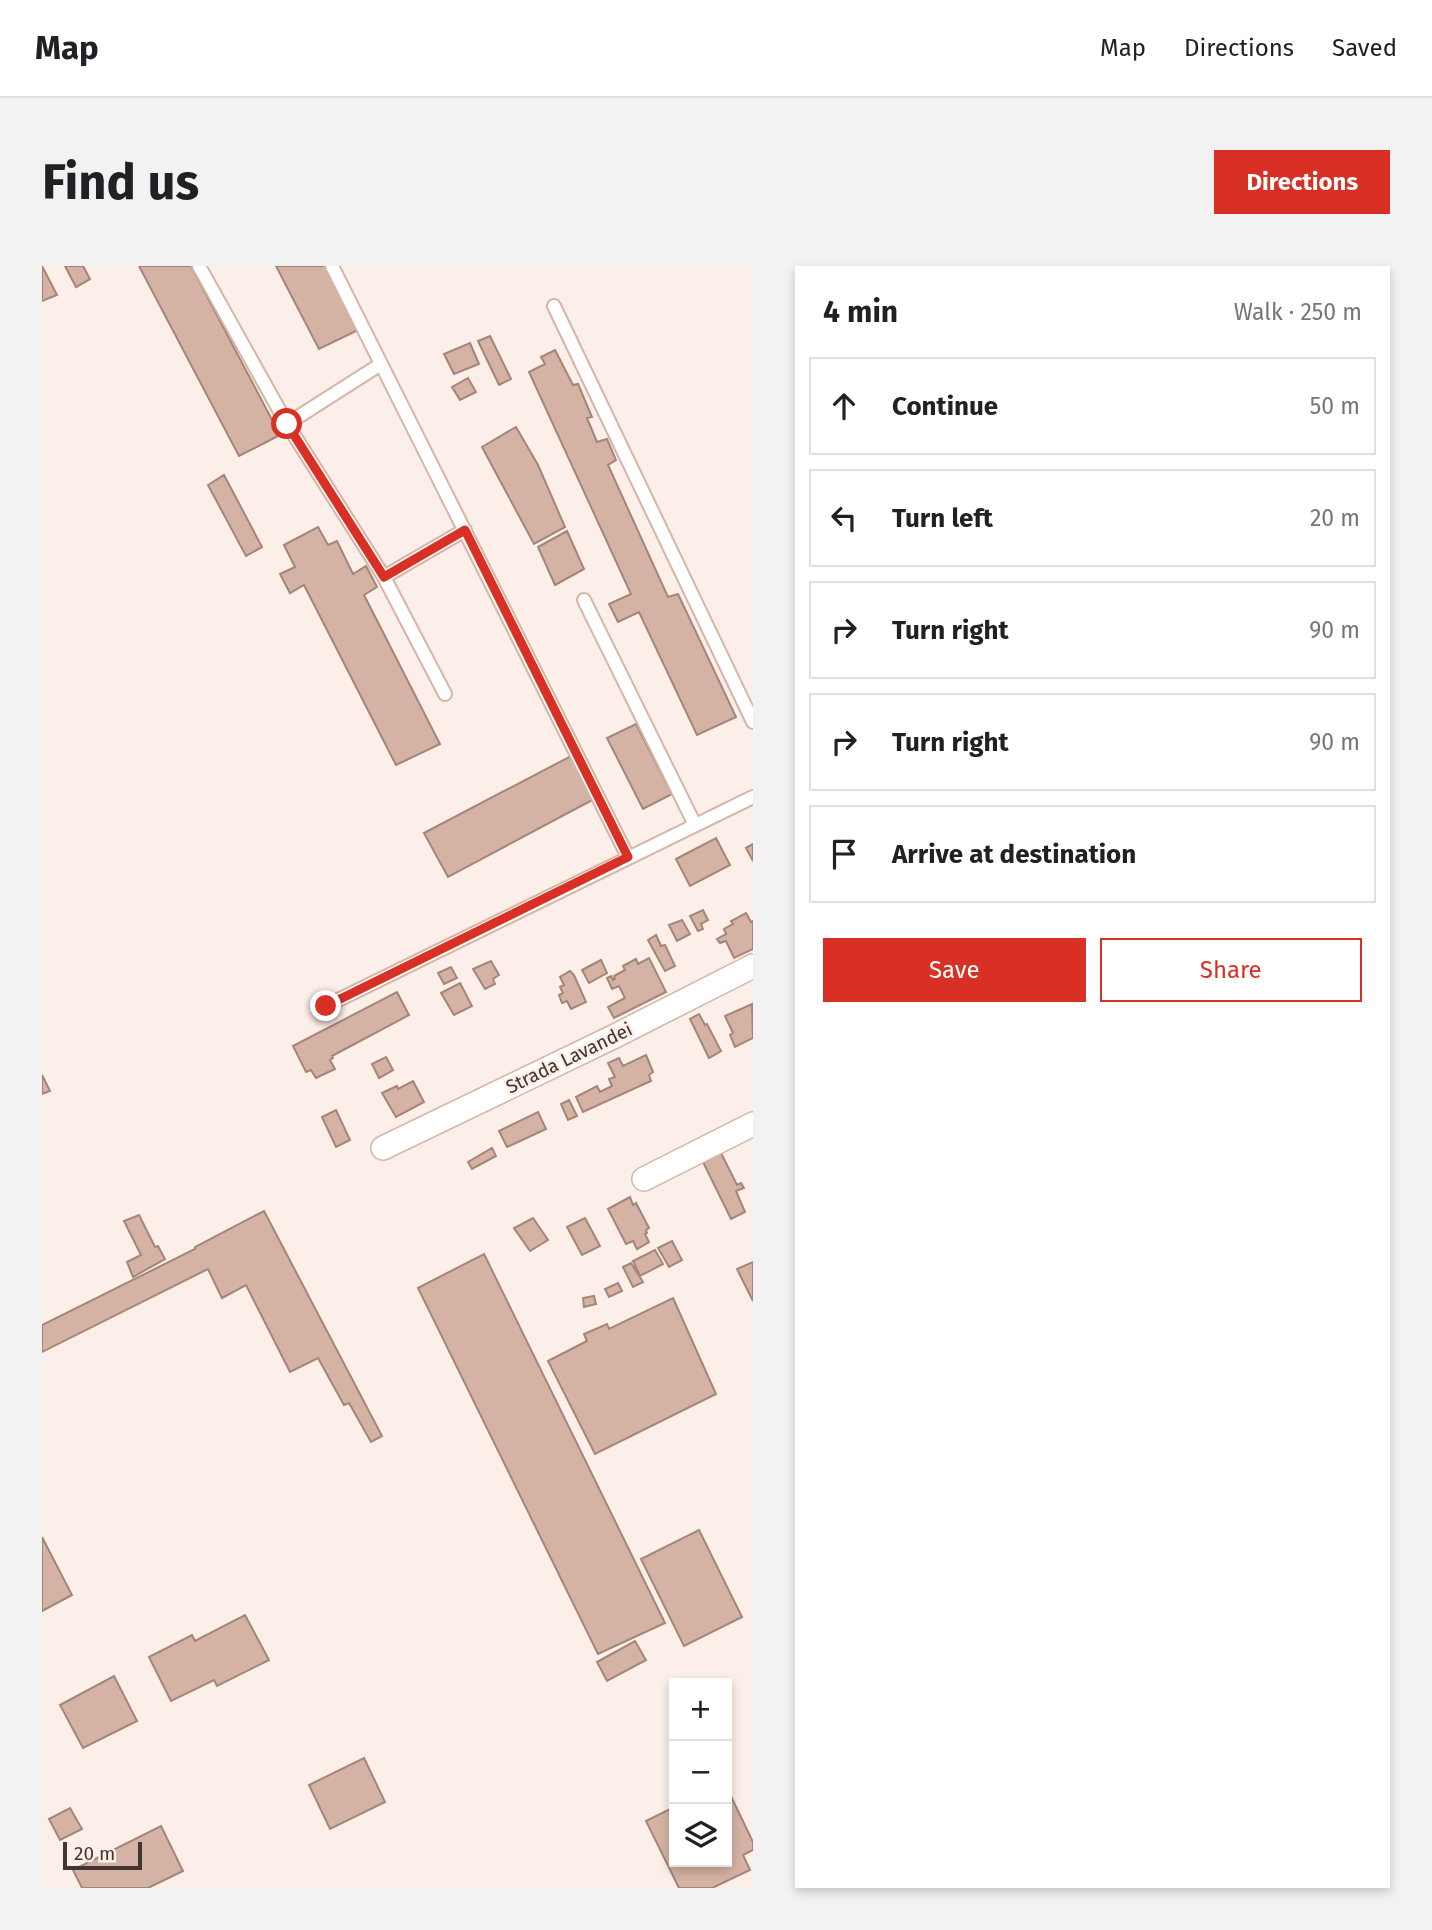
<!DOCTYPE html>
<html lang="en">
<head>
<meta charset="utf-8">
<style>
  :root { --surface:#fff; --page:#f2f2f2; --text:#202124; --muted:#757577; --line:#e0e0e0; --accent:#d93025 }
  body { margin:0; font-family:"Fira Sans",sans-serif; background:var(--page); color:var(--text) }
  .controls { position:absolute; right:21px; bottom:21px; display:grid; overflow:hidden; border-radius:0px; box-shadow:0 4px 10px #0003 }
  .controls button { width:63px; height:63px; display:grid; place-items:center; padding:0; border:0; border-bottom:2px solid var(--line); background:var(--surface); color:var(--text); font:35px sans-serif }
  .scale { position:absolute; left:21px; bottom:18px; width:79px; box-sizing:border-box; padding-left:7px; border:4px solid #42342e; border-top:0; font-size:19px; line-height:24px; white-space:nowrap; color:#42342e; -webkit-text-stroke:5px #fceee8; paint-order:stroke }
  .stop { position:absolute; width:21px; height:21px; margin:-16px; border:5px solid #d93025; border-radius:50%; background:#fff }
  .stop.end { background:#d93025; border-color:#fff; box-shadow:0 2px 7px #0008 }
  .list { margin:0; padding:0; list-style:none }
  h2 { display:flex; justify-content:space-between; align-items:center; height:91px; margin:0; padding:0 28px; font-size:30px }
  h2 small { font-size:23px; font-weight:400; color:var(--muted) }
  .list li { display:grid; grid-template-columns:46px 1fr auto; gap:21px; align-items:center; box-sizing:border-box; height:98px; margin:0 14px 14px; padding:0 14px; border:2px solid var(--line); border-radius:0px }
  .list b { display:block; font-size:26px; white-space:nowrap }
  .list em { font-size:23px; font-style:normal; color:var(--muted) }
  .actions { display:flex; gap:14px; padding:21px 28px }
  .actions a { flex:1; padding:16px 0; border:2px solid var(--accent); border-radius:0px; text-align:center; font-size:24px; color:var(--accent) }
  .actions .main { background:var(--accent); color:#fff }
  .icon { flex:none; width:38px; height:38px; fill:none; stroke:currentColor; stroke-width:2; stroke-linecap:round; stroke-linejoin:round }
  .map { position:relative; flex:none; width:711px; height:1622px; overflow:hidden; border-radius:0px }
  header { display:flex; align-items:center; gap:42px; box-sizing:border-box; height:98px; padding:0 35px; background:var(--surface); border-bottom:2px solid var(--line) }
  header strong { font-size:33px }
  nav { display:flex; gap:38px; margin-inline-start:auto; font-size:24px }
  .intro { display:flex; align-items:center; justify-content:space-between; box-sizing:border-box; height:168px; padding:0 42px }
  h1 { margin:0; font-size:49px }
  .button { padding:18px 32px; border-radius:0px; background:var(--accent); color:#fff; font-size:24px; font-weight:700 }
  main { display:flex; gap:42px; padding:0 42px }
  aside { flex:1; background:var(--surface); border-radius:0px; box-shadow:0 4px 10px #0003 }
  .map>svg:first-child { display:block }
  .building { fill:#d4b3a4; stroke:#a48577; stroke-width:2 }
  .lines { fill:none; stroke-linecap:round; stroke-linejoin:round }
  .service-casing { stroke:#d6b5a7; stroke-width:16 }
  .minor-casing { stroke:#d6b5a7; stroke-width:26 }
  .service { stroke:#fff; stroke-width:12 }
  .minor { stroke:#fff; stroke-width:23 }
  .route { stroke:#d93025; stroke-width:9 }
  .labels { text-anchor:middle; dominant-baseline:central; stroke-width:5; stroke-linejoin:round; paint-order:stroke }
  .street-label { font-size:19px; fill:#42342e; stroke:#fceee8 }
</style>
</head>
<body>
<header>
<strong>Map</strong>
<nav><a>Map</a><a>Directions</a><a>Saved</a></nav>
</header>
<div class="intro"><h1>Find us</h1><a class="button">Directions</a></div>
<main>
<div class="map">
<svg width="711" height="1622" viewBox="0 0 711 1622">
  <rect width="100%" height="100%" fill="#fceee8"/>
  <path class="building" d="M 0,0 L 15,29 L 0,35 Z
    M 23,0 L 41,0 L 48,13 L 34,21 Z
    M 97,0 L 149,0 L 238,169 L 197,190 Z
    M 234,0 L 283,0 L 316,64 L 277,83 Z
    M 448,70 L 469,113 L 457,119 L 436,75 Z
    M 428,77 L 437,98 L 412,108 L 402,88 Z
    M 513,84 L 531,119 L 536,118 L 550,151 L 545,152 L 555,176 L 565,173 L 574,194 L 566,199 L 626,331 L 636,328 L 694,451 L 655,469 L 597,346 L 576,356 L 567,338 L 589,328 L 487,106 L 503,98 L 499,91 Z
    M 426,112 L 434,126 L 418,134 L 410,121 Z
    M 474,161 L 496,199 L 523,261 L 492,278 L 440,181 Z
    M 182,209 L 220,281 L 204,290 L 166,219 Z
    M 276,261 L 286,279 L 295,275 L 311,308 L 324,300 L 335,321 L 322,329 L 398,478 L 354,499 L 262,319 L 248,327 L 238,308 L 253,301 L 242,279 Z
    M 525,265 L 542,303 L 513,319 L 496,281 Z
    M 594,458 L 630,528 L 601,543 L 565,472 Z
    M 531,489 L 554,532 L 406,611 L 382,567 Z
    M 674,572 L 688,599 L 648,620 L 634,593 Z
    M 711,578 L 711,595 L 704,582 Z
    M 661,644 L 666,654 L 659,658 L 661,663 L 656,665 L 648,650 Z
    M 704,647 L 709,656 L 711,655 L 711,683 L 692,692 L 684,675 L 678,677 L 675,673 L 684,668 L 682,663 L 691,658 L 689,655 Z
    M 640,654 L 648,668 L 635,675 L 627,659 Z
    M 614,669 L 619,680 L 623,679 L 633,700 L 623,705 L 606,674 Z
    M 607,692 L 624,726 L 572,752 L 566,741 L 583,732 L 577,720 L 570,723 L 565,712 L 569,710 L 571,714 L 573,713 L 572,710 L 583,704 L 581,700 L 594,693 L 596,698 Z
    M 559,694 L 565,707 L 547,717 L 540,704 Z
    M 449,695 L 457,709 L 451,713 L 453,718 L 443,723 L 431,703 Z
    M 409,701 L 415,712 L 402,718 L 396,707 Z
    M 528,705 L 532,709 L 544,736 L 529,743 L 525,735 L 520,737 L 517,729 L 521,727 L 518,721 L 522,719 L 518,711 Z
    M 418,717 L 430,740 L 412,749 L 399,727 Z
    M 355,726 L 367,749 L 290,790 L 291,792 L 288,794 L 293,803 L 274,812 L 269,804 L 264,806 L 251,780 Z
    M 710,738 L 711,772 L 693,781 L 688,769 L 691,767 L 683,750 Z
    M 657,748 L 663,759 L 665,758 L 679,785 L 667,792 L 648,753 Z
    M 604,789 L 611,806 L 607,809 L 609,815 L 541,846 L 534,831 L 555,820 L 558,826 L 570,820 L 567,813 L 573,811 L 566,797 L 577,792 L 581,800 Z
    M 344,791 L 351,804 L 337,812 L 330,798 Z
    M 0,809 L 8,825 L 0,828 Z
    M 371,815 L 382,836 L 354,851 L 340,827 L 355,820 L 356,823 Z
    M 527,834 L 535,850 L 526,854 L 519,838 Z
    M 294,844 L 308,874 L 294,881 L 280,851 Z
    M 496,846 L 504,863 L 465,881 L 457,865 Z
    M 450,882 L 454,890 L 430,903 L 426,896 Z
    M 679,887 L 695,919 L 699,917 L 702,922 L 694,925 L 703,946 L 689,953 L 661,896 Z
    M 588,931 L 591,939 L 594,937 L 607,962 L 604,964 L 605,967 L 603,968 L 607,976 L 595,983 L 591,975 L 584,978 L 566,943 Z
    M 222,945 L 340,1170 L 329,1176 L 307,1137 L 302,1139 L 276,1092 L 248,1106 L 204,1019 L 180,1032 L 166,1003 L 0,1086 L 0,1059 L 153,983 L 153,981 Z
    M 97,949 L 113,981 L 116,980 L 123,993 L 91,1011 L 85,996 L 99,989 L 82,955 Z
    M 491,952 L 506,974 L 488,985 L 472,962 Z
    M 543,952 L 558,980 L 540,989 L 525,961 Z
    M 630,975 L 640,994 L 627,1001 L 616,982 Z
    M 613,984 L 621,998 L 598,1010 L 591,995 Z
    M 442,988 L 623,1357 L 556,1388 L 376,1022 Z
    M 711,996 L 711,1035 L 695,1003 Z
    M 589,997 L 601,1016 L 591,1021 L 581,1001 Z
    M 576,1017 L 580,1025 L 567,1031 L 563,1023 Z
    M 552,1030 L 554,1038 L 542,1041 L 541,1032 Z
    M 631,1032 L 674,1128 L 553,1188 L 506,1095 L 545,1075 L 542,1068 L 565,1058 L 567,1063 Z
    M 657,1264 L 700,1351 L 642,1380 L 599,1293 Z
    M 0,1271 L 30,1329 L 0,1345 Z
    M 203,1349 L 227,1394 L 175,1420 L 172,1414 L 129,1435 L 107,1391 L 150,1369 L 153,1375 Z
    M 593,1375 L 604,1394 L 565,1415 L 555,1396 Z
    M 72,1410 L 95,1455 L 41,1482 L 18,1439 Z
    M 322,1492 L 343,1536 L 288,1563 L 267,1519 Z
    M 685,1522 L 711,1576 L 711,1584 L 701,1589 L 708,1604 L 670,1622 L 637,1622 L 604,1555 L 632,1541 L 632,1596 L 685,1596 Z
    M 28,1542 L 40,1563 L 18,1574 L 7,1553 Z
    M 119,1560 L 141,1605 L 106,1622 L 40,1622 L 31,1604 Z"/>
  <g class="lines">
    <defs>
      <path id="service" d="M 157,0 L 245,158 L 342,311 L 403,428
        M 290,0 L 586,591
        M 512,40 L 711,456
        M 245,158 L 339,98
        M 342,311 L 423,264
        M 542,334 L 653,559
        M 284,740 L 711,531"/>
      <path id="minor" d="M 341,882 L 571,771 L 711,700
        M 602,913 L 711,858"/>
    </defs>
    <use href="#service" class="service-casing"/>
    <use href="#minor" class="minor-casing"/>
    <use href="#service" class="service"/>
    <use href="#minor" class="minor"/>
  </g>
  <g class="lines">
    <path class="route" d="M 245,158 L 342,311 L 423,264 L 586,591 L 284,740"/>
  </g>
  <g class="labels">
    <g class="street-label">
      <text transform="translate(527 792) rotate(-26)">Strada Lavandei</text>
    </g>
  </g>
</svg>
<div class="controls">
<button>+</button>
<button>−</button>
<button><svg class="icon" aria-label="layers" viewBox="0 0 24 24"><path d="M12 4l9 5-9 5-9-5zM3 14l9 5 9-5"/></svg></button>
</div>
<div class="scale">20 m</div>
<div class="stop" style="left:245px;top:158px"></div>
<div class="stop end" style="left:284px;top:740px"></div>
</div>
<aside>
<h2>4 min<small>Walk · 250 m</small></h2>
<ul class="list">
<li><svg class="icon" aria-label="ahead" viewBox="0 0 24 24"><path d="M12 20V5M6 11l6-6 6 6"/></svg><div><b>Continue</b></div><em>50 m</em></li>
<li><svg class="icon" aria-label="left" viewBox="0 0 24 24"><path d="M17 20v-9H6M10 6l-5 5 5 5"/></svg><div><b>Turn left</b></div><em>20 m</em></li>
<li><svg class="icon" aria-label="right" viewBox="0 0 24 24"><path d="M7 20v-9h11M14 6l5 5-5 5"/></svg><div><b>Turn right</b></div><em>90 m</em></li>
<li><svg class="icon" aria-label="right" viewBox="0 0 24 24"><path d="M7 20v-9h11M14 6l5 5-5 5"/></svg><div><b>Turn right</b></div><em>90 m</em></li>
<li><svg class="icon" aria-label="arrive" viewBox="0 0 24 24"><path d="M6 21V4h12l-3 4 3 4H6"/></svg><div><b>Arrive at destination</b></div></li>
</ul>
<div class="actions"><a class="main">Save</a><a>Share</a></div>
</aside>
</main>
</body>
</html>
